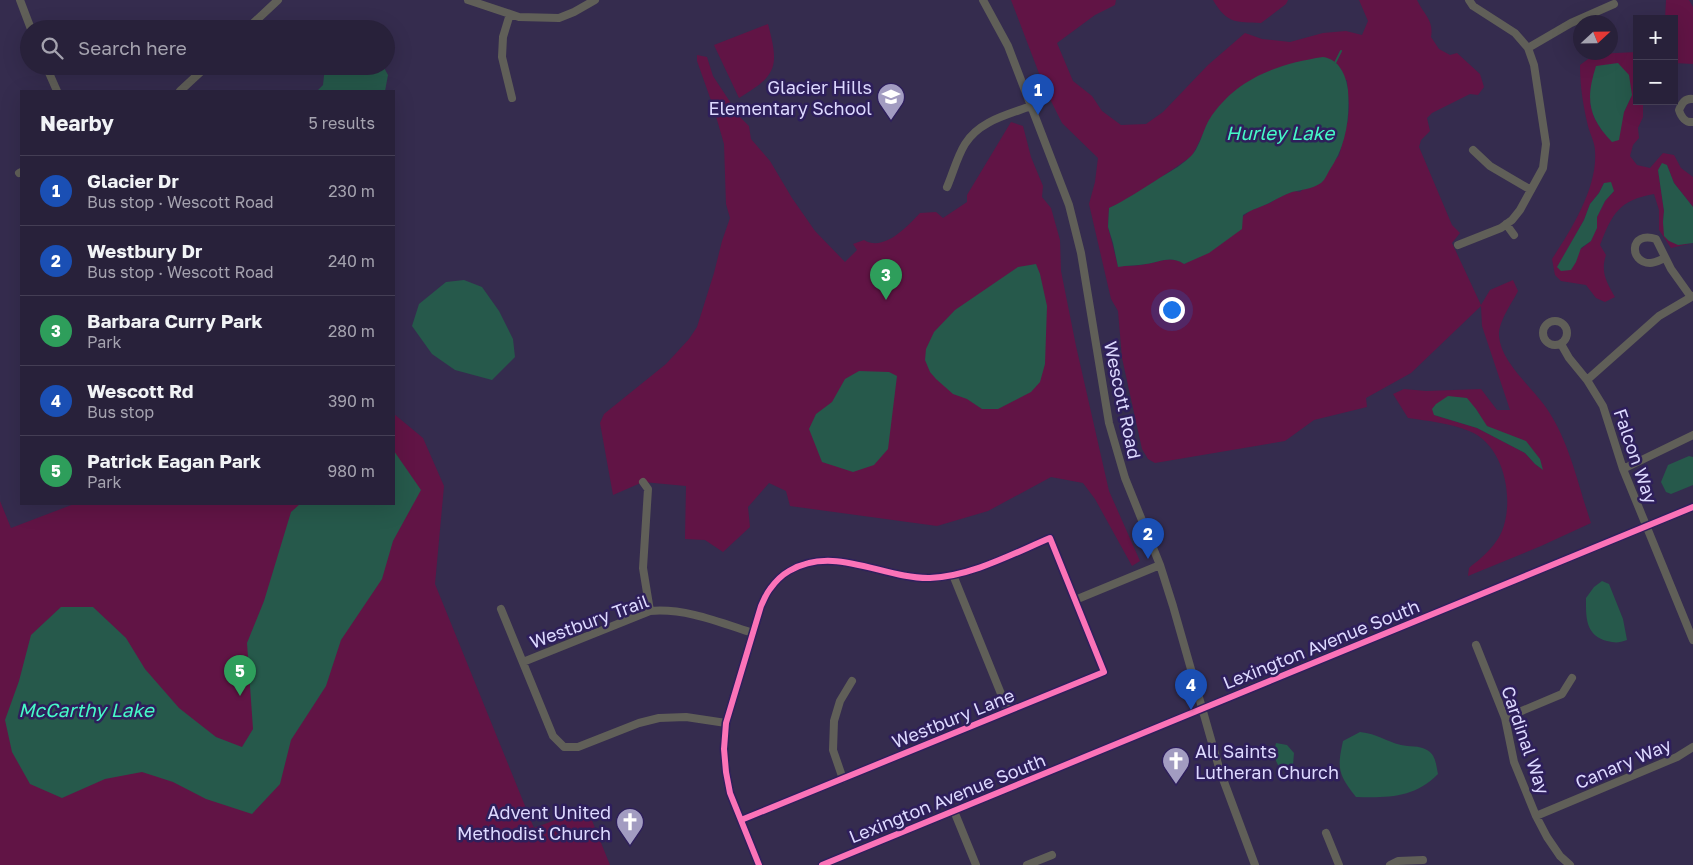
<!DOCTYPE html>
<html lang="en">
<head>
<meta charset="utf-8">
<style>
  :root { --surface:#28213a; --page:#302942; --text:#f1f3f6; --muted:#a5a3af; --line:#443e54; --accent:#8bbbb9 }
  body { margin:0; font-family:"Golos Text",sans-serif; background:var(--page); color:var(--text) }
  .controls { position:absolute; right:15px; top:15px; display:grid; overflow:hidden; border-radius:0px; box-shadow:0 5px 20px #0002 }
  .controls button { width:45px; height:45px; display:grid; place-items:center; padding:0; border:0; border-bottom:1px solid var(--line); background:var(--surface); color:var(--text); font:25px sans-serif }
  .compass { position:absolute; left:1573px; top:15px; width:45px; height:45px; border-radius:50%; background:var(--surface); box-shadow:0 5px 20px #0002; rotate:68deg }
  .you { position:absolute; left:1171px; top:309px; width:18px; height:18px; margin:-12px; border:4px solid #fff; border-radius:50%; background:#1a73e8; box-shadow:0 0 0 8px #1a73e833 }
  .badge { display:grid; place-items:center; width:32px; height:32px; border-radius:50%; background:var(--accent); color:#fff; font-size:16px; font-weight:700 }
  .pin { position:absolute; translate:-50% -41px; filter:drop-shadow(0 1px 2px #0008) }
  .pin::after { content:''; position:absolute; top:26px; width:18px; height:15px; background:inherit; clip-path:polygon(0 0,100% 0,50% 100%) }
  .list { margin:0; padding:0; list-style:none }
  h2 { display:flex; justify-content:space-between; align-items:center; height:65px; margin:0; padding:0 20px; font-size:21px }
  h2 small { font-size:16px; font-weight:400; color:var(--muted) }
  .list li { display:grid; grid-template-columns:32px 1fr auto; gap:15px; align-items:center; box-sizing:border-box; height:70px; padding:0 20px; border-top:1px solid var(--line) }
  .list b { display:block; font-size:19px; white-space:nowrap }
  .list p { margin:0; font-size:16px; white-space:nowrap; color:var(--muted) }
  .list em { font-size:16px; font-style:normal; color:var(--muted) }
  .icon { flex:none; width:28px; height:28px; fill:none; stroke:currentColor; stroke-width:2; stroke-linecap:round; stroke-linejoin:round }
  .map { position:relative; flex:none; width:1693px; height:865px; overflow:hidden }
  .search { position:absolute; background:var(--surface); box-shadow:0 5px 20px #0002; left:20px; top:20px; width:375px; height:55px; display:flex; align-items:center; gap:12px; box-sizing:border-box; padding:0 18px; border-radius:28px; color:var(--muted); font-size:19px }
  .panel { position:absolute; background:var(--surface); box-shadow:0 5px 20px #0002; left:20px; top:90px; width:375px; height:415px; border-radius:0px }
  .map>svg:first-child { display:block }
  .green { fill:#611445; fill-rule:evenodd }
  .water { fill:#26594b }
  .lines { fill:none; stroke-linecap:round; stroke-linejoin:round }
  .stream { stroke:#26594b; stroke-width:2 }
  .minor { stroke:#605f58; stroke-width:8 }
  .cycleway-casing { stroke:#2e1f5b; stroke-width:9 }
  .cycleway { stroke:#fb73b8; stroke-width:6 }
  .labels { text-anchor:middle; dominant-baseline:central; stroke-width:5; stroke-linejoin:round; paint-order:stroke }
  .poi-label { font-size:18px; fill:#ddd9ff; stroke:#2e1f5b; text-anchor:end }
  .street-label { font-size:18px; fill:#ddd9ff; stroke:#2e1f5b }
  .water-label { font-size:19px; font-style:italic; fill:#46f9c7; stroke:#2e1f5b }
</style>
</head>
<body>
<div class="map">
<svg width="1693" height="865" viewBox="0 0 1693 865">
  <rect width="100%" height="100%" fill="#352c4e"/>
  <path class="green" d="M 1011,0 L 1116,0 L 1115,5 L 1095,15 L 1057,43 L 1073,81 L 1092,96 L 1102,111 L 1121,125 L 1146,124 L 1163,112 L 1208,65 L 1245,33 L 1262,39 L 1290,42 L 1323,33 L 1346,31 L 1362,35 L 1368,21 L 1359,0 L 1417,0 C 1424,15 1434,20 1431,37 L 1439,49 L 1450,55 L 1457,53 L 1480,74 L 1484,87 L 1478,95 L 1470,94 L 1432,113 L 1427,118 L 1430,131 L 1421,140 L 1419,147 L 1452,225 L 1460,233 L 1452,243 L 1481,305 L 1490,290 L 1513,280 L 1518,291 C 1512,303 1498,322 1499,336 C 1501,364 1535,389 1549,412 C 1570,444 1579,488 1591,523 L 1541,546 L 1468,576 C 1468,575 1469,569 1469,568 C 1472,565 1478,561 1481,558 C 1489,551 1498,541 1502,531 C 1515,499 1504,444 1469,431 C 1450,423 1428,421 1408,418 L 1393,394 L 1404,389 L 1426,391 L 1481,389 L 1497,410 L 1510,410 L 1482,326 L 1481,306 L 1411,373 L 1366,398 L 1367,407 L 1314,420 L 1285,441 L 1155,463 L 1148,459 L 1142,449 L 1122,358 L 1118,311 L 1111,299 L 1089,204 L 1095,182 L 1098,158 L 1062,123 L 1045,89 ZM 1347,80 L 1349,107 L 1348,120 L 1339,156 L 1300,192 L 1294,191 L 1279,197 L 1270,203 L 1251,210 L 1185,264 C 1170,255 1161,262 1146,264 C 1137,266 1127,266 1118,266 L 1108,227 L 1109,208 L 1131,198 L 1192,156 L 1210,120 ZM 1476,409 L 1486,426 L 1503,433 L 1540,459 L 1542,469 L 1535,464 L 1525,453 L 1477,428 L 1434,415 Z
    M 1213,0 L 1288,0 L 1286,4 L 1261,23 C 1236,22 1227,24 1213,0 Z
    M 1666,0 L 1689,0 L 1693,7 L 1693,64 L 1674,63 L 1674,19 L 1665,19 Z
    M 768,24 C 779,66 778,75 739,98 L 714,45 Z
    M 1637,52 L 1637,101 L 1643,101 L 1643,117 L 1638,128 L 1639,138 L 1633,145 L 1630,156 L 1637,165 L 1650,168 L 1663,153 L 1674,155 L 1681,168 L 1693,177 L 1693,207 L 1674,183 L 1667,165 L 1658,170 L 1664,211 L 1663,222 L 1678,245 L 1693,243 L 1671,248 L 1659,230 L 1659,210 L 1654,194 C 1619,200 1612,214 1600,245 L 1606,255 C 1600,272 1607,283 1615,297 L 1605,302 L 1596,298 L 1586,285 L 1561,281 L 1555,275 L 1552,259 C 1571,230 1598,187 1595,151 C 1595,143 1590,134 1588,126 C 1583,105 1580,86 1580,65 L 1595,54 ZM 1632,95 L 1624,112 L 1602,131 L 1594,117 L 1590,103 ZM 1604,183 L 1614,191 L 1605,201 L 1597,217 L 1591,241 L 1558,267 L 1584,220 L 1590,204 L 1599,193 Z
    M 697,55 L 707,57 L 713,76 L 740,117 L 749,126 L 751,139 L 770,161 L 792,198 L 815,231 L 845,262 L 857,250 L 853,244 L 864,240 C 884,252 907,227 920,213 L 936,212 L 943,218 L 967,202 L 967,195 L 1011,122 L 1023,126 L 1031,157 L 1043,186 L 1042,197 L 1051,208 L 1060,240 L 1061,271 L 1076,346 L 1109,491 L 1140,561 L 1132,566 L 1095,499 L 1083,483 L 1051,477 L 988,511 L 937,526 L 790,506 L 786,491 L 769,483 L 748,507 L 750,527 L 723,552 L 705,540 L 685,539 L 686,486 L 643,482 L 613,495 L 600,423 L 604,414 L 666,364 L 689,339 L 697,327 L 714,273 L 722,241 L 730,218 L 726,204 L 724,144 L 713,106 L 697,61 Z
    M 394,414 L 423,438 L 444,486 L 435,584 L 534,828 L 587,808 L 610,865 L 0,865 L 0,501 L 11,528 L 74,504 L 394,504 Z"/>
  <path class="water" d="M 1323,57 C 1339,59 1346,75 1348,90 C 1350,119 1346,146 1329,171 C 1327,175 1324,181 1321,183 C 1312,189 1301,190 1292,192 C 1284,195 1278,198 1271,202 C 1262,207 1252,209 1243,215 L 1242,229 L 1209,253 L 1184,264 C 1170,255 1161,262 1146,264 C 1137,266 1127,265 1118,267 L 1113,243 L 1108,227 L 1109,208 C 1126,200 1140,190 1155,181 C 1167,173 1180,167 1190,157 C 1199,150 1203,130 1209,120 C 1235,79 1277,64 1323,57 Z
    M 1618,63 L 1629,75 L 1632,95 L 1624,112 L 1619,140 L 1612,142 C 1587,116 1586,98 1596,66 Z
    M 325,66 L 383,66 L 388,75 L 385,91 L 317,91 L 323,85 Z
    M 1662,163 L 1667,165 L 1674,183 L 1693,207 L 1693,243 L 1678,245 L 1669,241 L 1664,236 L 1663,222 L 1664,211 L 1658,170 Z
    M 1611,182 L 1614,191 L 1605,201 L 1597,217 L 1597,228 L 1591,241 L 1581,248 L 1576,262 L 1571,270 L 1561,271 L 1557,267 L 1584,220 L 1590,204 L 1599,193 L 1604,183 Z
    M 1036,264 L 1040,274 L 1047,306 L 1045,364 L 1040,382 L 1031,392 L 998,409 L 982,409 L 967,399 L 953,394 L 936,379 L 930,372 L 925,360 L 926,349 L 934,332 L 955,310 L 1018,267 Z
    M 464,280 L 482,287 L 499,311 L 513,339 L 515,357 L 492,380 L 455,370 L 432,354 L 412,326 L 419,304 L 446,282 Z
    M 859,371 L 889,372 L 897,376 L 888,449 L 874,465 L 853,472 L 822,462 L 809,429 L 816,414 L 832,402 L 845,379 Z
    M 1448,396 L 1467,398 L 1476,409 L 1487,426 L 1526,441 L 1540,459 L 1543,470 L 1535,464 L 1525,453 L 1477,428 L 1434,415 L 1432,409 L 1436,404 Z
    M 394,451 L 421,490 L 393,541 L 382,579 L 341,640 L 326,686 L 291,740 L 280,784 L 252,814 L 206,799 L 173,782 L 142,772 L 105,779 L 62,798 L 30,784 L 12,752 L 5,720 L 19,681 L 31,635 L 61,607 L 93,607 L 126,638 L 145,669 L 179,708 L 216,737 L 242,747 L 253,729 L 247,643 L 264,601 L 291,512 L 300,504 L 394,504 Z
    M 1689,456 L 1693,457 L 1693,485 L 1671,494 L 1666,492 L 1661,482 L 1668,465 Z
    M 1602,581 L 1609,584 L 1623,619 L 1627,640 C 1619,643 1615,643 1607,641 C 1585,635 1586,617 1586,598 L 1594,587 Z
    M 1360,732 C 1378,734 1385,741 1401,745 C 1409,747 1419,745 1427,750 C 1436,755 1436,765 1438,774 C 1415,798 1386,798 1356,797 C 1338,774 1337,769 1343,741 Z
    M 1276,743 L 1287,745 L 1294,753 L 1293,765 L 1286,770 L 1281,770 C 1275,761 1273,754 1276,743 Z"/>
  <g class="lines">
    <path class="stream" d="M 1335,63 L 1341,51"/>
    <path class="minor" d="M 20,0 L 31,29
      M 468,0 L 519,17 L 559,18 L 574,12 L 595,0
      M 983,0 L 1008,46 L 1069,205 L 1081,253 L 1109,423 L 1125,478 L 1160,565 L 1173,606 L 1220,771 L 1255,865
      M 510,14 L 503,37 L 502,57 L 512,98
      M 247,29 L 278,0
      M 1528,48 L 1571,23 L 1614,4
      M 46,66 L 57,91
      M 180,91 L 207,66
      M 1693,99 C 1685,98 1682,103 1679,110 C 1681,117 1686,123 1693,122
      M 1473,150 L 1490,166 L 1531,190
      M 19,173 L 21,172
      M 947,187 C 953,173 957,157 965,144 C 979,121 1007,115 1031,106
      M 1506,224 L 1514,235
      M 1458,245 L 1501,228 L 1512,220 L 1520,210 L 1543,168 L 1546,144 L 1534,65 L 1528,48 L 1515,33 L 1473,6 L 1469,0
      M 1665,258 C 1660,260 1655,263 1650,263 C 1629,263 1629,230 1656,239 L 1671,269 L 1691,297
      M1543 333a12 12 0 1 1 24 0a12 12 0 1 1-24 0Z
      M 1561,344 L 1569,358 L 1587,380 L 1603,406 L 1623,469 L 1693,640
      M 1587,380 L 1659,316 L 1693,296
      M 1623,469 L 1693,435
      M 643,482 L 648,489 L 643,568 L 650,611
      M 953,575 L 1008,711
      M 1075,600 L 1160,565
      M 501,609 L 553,736 L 564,747 L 578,747 L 639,723 L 659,718 L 686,717 L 726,723
      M 1476,645 L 1505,718 L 1514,762 L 1536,816 L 1547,837 L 1560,856 L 1570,865
      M 523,662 L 650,611 C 686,608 719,622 753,633
      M 1505,718 L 1562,694 L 1572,678
      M 843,779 L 833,750 L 834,721 L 840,701 L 852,681
      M 954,811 L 976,865
      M 1536,816 L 1677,757 L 1693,747
      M 741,820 L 1104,672 L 1050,538 C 1012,554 972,576 930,578 C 883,579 834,544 789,571 C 782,575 775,582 770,589 C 766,594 764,600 761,606 L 726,723 L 724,749 L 726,772 L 730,793 L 759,865
      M 1326,833 L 1339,865
      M 822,865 L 1693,507
      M 1027,865 L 1052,855
      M 1390,865 L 1398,861 L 1423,860"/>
    <defs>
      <path id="cycleway" d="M 741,820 L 1104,672 L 1050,538 C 1012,554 972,576 930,578 C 883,579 834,544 789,571 C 782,575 775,582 770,589 C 766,594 764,600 761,606 L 726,723 L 724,749 L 726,772 L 730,793 L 759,865
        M 822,865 L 1693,507"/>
    </defs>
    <use href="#cycleway" class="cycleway-casing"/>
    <use href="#cycleway" class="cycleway"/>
  </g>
  <defs>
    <symbol id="school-pin" viewBox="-11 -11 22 30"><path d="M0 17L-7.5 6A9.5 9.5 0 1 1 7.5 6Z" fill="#a29cc1" stroke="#2e1f5b"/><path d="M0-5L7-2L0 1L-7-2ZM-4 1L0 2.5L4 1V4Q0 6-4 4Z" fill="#fff"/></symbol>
    <symbol id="church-pin" viewBox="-11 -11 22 30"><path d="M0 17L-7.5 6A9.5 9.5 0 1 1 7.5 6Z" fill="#a29cc1" stroke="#2e1f5b"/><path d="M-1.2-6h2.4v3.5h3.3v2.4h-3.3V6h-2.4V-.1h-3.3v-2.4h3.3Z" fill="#fff"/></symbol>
  </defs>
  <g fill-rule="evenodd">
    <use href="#school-pin" x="875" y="81" width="32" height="43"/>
    <use href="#church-pin" x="1160" y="745" width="32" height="43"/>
    <use href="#church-pin" x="614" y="806" width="32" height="43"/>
  </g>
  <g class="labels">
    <g class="poi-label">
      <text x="872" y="87">Glacier Hills<tspan x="872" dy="21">Elementary School</tspan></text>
      <text x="1195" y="751" text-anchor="start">All Saints<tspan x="1195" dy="21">Lutheran Church</tspan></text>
      <text x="611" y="812">Advent United<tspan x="611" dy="21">Methodist Church</tspan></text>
    </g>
    <g class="street-label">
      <text transform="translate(1123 400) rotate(78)">Wescott Road</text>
      <text transform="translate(1636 456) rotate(71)">Falcon Way</text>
      <text transform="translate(589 621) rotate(-20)">Westbury Trail</text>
      <text transform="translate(1321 644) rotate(-22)">Lexington Avenue South</text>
      <text transform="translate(953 718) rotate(-22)">Westbury Lane</text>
      <text transform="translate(1526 740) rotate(71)">Cardinal Way</text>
      <text transform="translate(1623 763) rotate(-23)">Canary Way</text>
      <text transform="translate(947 798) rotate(-22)">Lexington Avenue South</text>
    </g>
    <g class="water-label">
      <text x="1280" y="132">Hurley Lake</text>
      <text x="86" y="709">McCarthy Lake</text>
    </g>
  </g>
</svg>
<div class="controls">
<button>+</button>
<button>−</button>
</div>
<svg class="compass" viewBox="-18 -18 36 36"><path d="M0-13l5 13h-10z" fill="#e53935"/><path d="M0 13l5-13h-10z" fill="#a5a3af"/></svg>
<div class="you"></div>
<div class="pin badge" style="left:1038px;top:115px;background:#1a4fb4">1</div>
<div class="pin badge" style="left:1148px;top:559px;background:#1a4fb4">2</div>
<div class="pin badge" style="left:886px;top:300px;background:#2e9e5b">3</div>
<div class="pin badge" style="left:1191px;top:710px;background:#1a4fb4">4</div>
<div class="pin badge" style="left:240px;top:696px;background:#2e9e5b">5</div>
<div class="search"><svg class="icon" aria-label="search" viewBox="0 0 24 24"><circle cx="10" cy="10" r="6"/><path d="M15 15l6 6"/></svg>Search here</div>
<section class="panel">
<h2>Nearby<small>5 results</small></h2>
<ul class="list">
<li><span class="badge" style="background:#1a4fb4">1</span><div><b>Glacier Dr</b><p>Bus stop · Wescott Road</p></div><em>230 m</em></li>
<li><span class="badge" style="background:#1a4fb4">2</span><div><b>Westbury Dr</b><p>Bus stop · Wescott Road</p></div><em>240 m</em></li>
<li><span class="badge" style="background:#2e9e5b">3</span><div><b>Barbara Curry Park</b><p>Park</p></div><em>280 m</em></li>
<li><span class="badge" style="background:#1a4fb4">4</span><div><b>Wescott Rd</b><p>Bus stop</p></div><em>390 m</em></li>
<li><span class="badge" style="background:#2e9e5b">5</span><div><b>Patrick Eagan Park</b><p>Park</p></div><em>980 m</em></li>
</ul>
</section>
</div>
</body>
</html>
